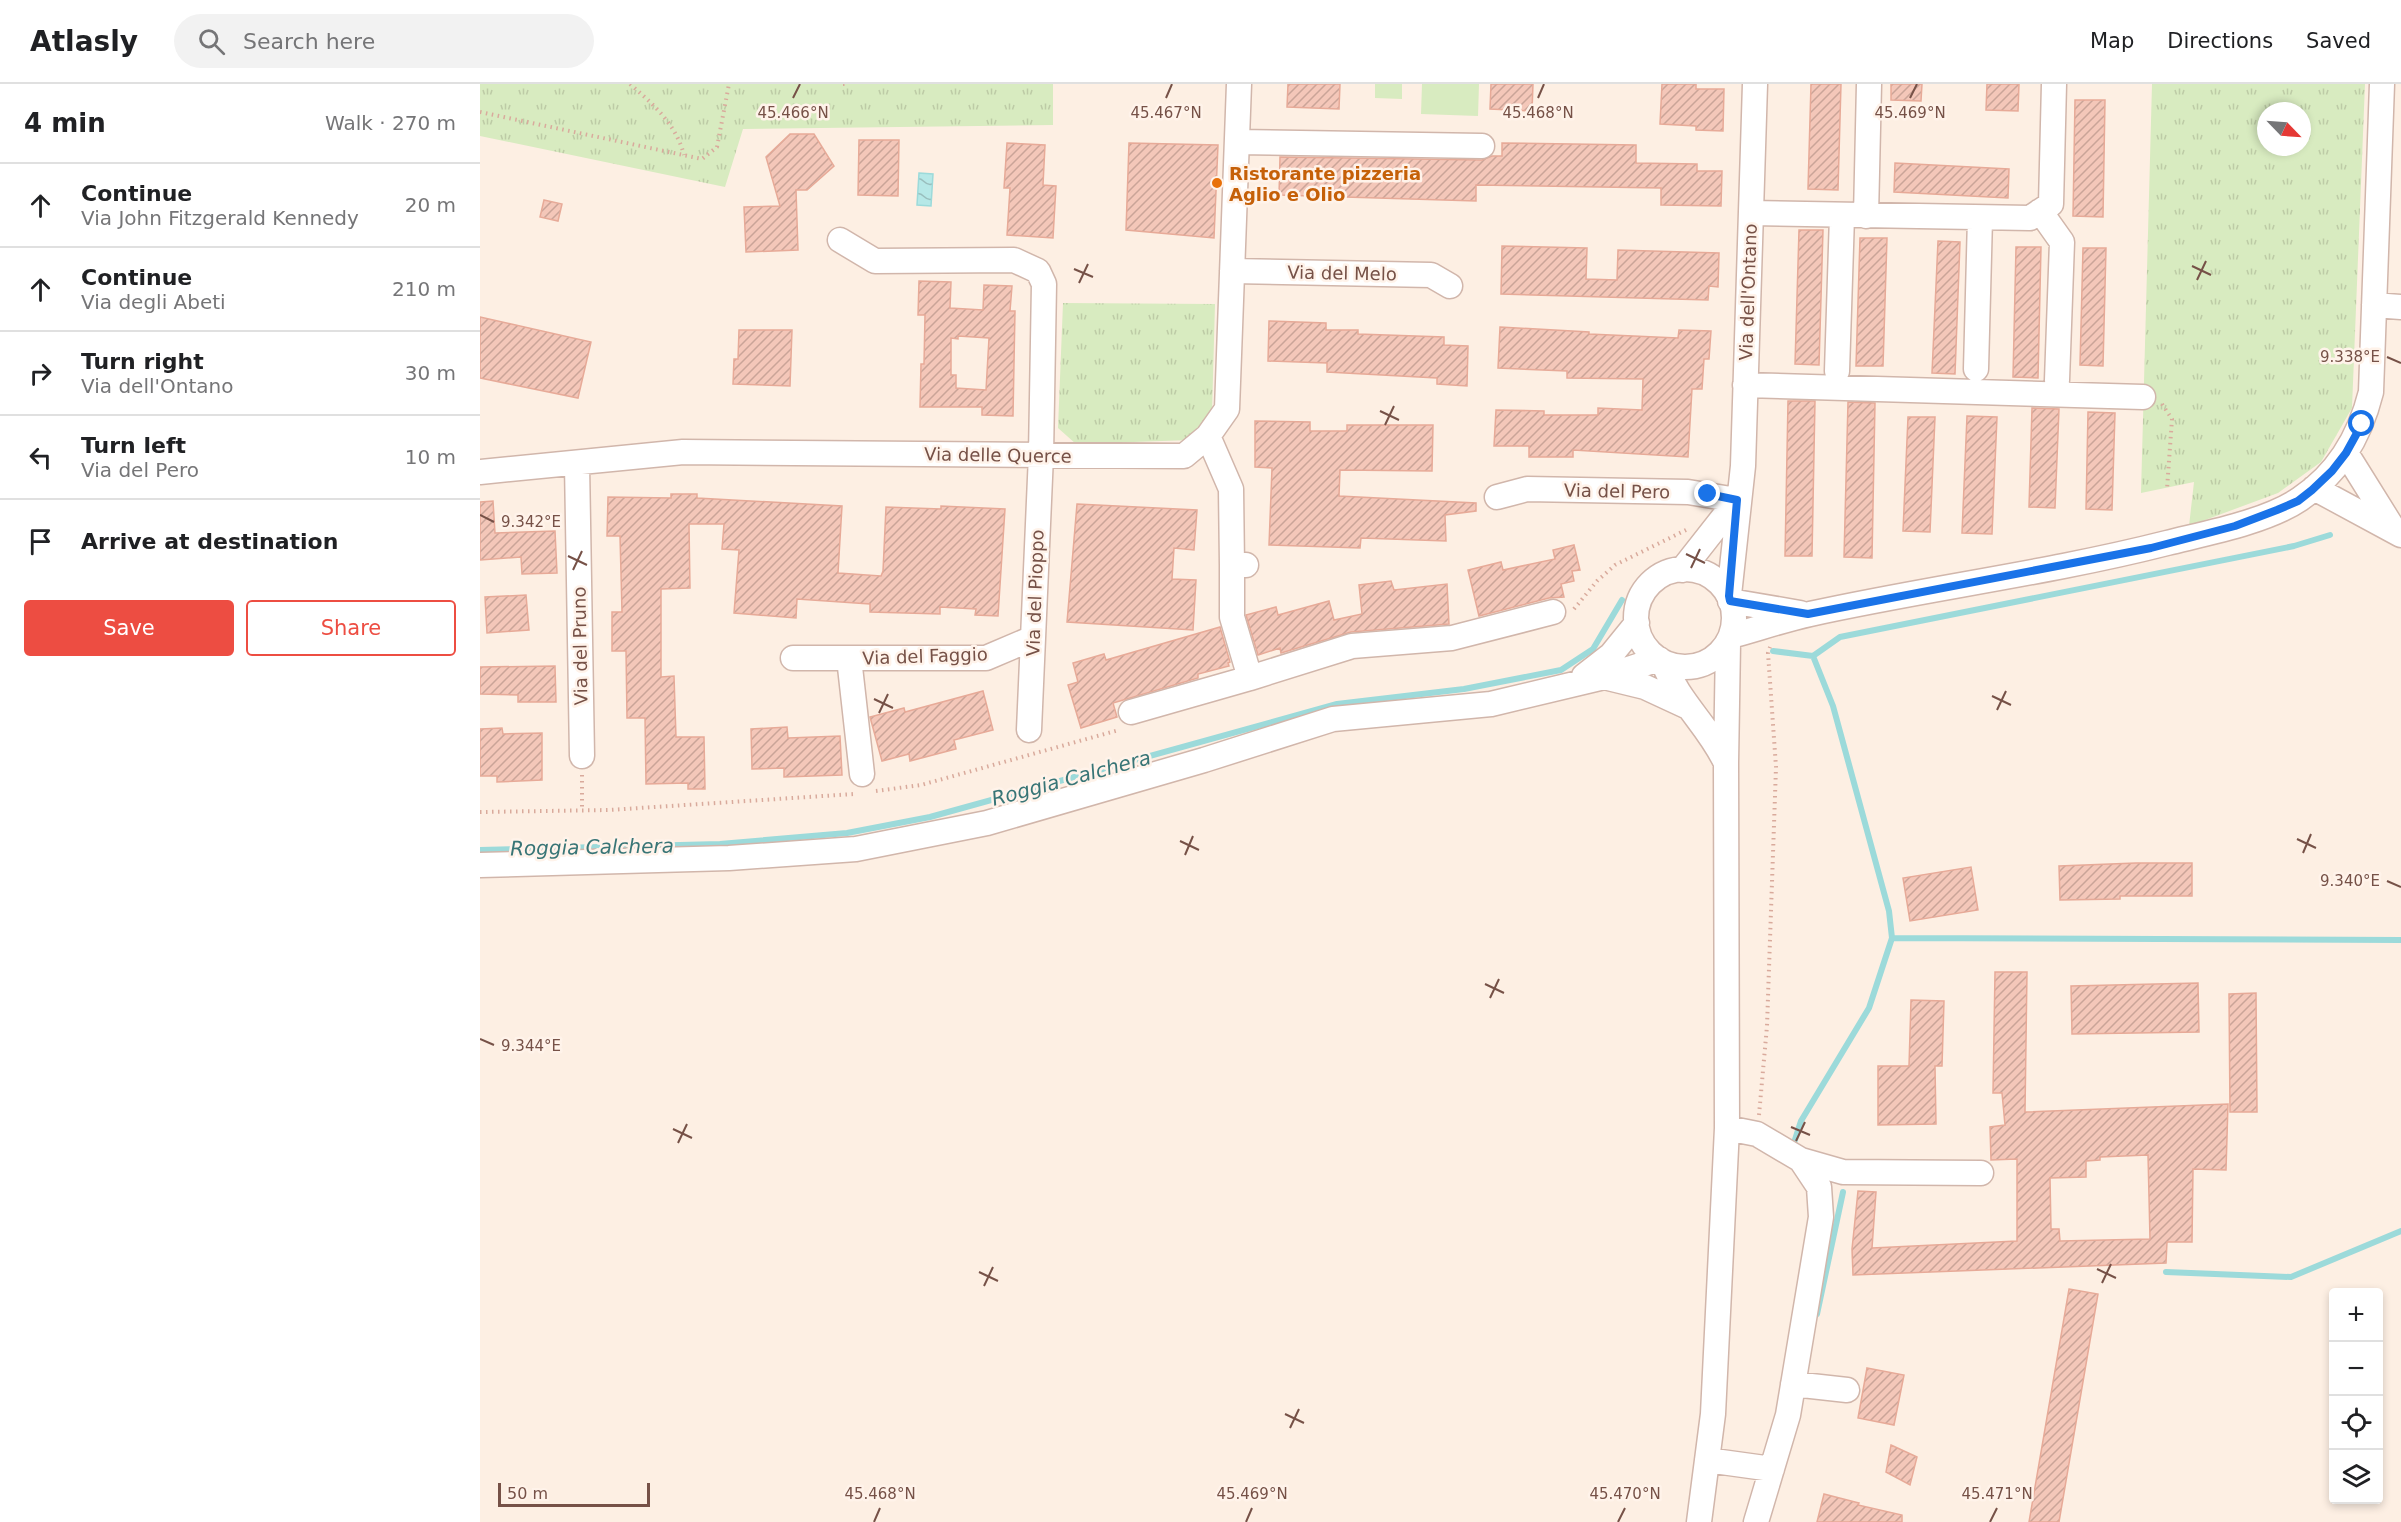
<!DOCTYPE html>
<html lang="en">
<head>
<meta charset="utf-8">
<style>
  :root { --surface:#fff; --page:#f2f2f2; --text:#202124; --muted:#757577; --line:#e0e0e0; --accent:#ed4d42 }
  body { margin:0; font-family:"DejaVu Sans",sans-serif; background:var(--page); color:var(--text) }
  .controls { position:absolute; right:18px; bottom:18px; display:grid; overflow:hidden; border-radius:6px; box-shadow:0 3px 9px #0003 }
  .controls button { width:54px; height:54px; display:grid; place-items:center; padding:0; border:0; border-bottom:2px solid var(--line); background:var(--surface); color:var(--text); font:30px sans-serif }
  .compass { position:absolute; left:1777px; top:18px; width:54px; height:54px; border-radius:50%; background:var(--surface); box-shadow:0 3px 9px #0003; rotate:115deg }
  .scale { position:absolute; left:18px; bottom:15px; width:152px; box-sizing:border-box; padding-left:6px; border:3px solid #765147; border-top:0; font-size:16px; line-height:21px; white-space:nowrap; color:#765147; -webkit-text-stroke:4px #fff3ea; paint-order:stroke }
  .stop { position:absolute; width:18px; height:18px; margin:-14px; border:4px solid #1a73e8; border-radius:50%; background:#fff }
  .stop.end { background:#1a73e8; border-color:#fff; box-shadow:0 2px 6px #0008 }
  .list { margin:0; padding:0; list-style:none }
  h2 { display:flex; justify-content:space-between; align-items:center; height:78px; margin:0; padding:0 24px; font-size:26px }
  h2 small { font-size:20px; font-weight:400; color:var(--muted) }
  .list li { display:grid; grid-template-columns:39px 1fr auto; gap:18px; align-items:center; box-sizing:border-box; height:84px; padding:0 24px; border-top:2px solid var(--line) }
  .list b { display:block; font-size:22px; white-space:nowrap }
  .list p { margin:0; font-size:20px; white-space:nowrap; color:var(--muted) }
  .list em { font-size:20px; font-style:normal; color:var(--muted) }
  .actions { display:flex; gap:12px; padding:18px 24px }
  .actions a { flex:1; padding:14px 0; border:2px solid var(--accent); border-radius:6px; text-align:center; font-size:21px; color:var(--accent) }
  .actions .main { background:var(--accent); color:#fff }
  .icon { flex:none; width:33px; height:33px; fill:none; stroke:currentColor; stroke-width:2; stroke-linecap:round; stroke-linejoin:round }
  .map { position:relative; flex:none; width:1921px; height:1438px; overflow:hidden }
  header { display:flex; align-items:center; gap:36px; box-sizing:border-box; height:84px; padding:0 30px; background:var(--surface); border-bottom:2px solid var(--line) }
  header strong { font-size:28px }
  nav { display:flex; gap:33px; margin-inline-start:auto; font-size:21px }
  .search { width:420px; height:54px; background:var(--page); display:flex; align-items:center; gap:15px; box-sizing:border-box; padding:0 21px; border-radius:33px; color:var(--muted); font-size:22px }
  main { display:flex }
  aside { flex:1; background:var(--surface) }
  .map>svg:first-child { display:block }
  .grass { fill:#d8ebc0 }
  .park { fill:url(#park-tufts); fill-rule:evenodd }
  .water { fill:url(#water-waves); stroke:#9cdada; stroke-width:1.5 }
  .lines { fill:none; stroke-linecap:round; stroke-linejoin:round }
  .stream { stroke:#9cdada; stroke-width:6 }
  .building { fill:url(#building-hatch); stroke:#e7aa98; stroke-width:1.5; fill-rule:evenodd }
  .minor-casing { stroke:#d1b6ab; stroke-width:27 }
  .path { stroke:#d9aa9c; stroke-width:4; stroke-dasharray:1.5 4.5; stroke-linecap:butt }
  .minor { stroke:#fff; stroke-width:24 }
  .route { stroke:#1a73e8; stroke-width:8 }
  .ticks { fill:none; stroke:#765147; stroke-width:2 }
  .food-dot { fill:#e8710a; stroke:#fff3ea; stroke-width:2 }
  .labels { text-anchor:middle; dominant-baseline:central; stroke-width:5; stroke-linejoin:round; paint-order:stroke }
  .food-label { font-size:18px; font-weight:bold; fill:#c56008; stroke:#fff3ea; text-anchor:start }
  .street-label { font-size:18px; fill:#765147; stroke:#fff3ea }
  .water-label { font-size:20px; font-style:italic; fill:#387576; stroke:#fff3ea }
  .ticks-label { font-size:15px; text-anchor:middle; fill:#765147; stroke:#fff3ea; stroke-width:5; stroke-linejoin:round; paint-order:stroke }
</style>
</head>
<body>
<header>
<strong>Atlasly</strong>
<div class="search"><svg class="icon" aria-label="search" viewBox="0 0 24 24"><circle cx="10" cy="10" r="6"/><path d="M15 15l6 6"/></svg>Search here</div>
<nav><a>Map</a><a>Directions</a><a>Saved</a></nav>
</header>
<main>
<aside>
<h2>4 min<small>Walk · 270 m</small></h2>
<ul class="list">
<li><svg class="icon" aria-label="ahead" viewBox="0 0 24 24"><path d="M12 20V5M6 11l6-6 6 6"/></svg><div><b>Continue</b><p>Via John Fitzgerald Kennedy</p></div><em>20 m</em></li>
<li><svg class="icon" aria-label="ahead" viewBox="0 0 24 24"><path d="M12 20V5M6 11l6-6 6 6"/></svg><div><b>Continue</b><p>Via degli Abeti</p></div><em>210 m</em></li>
<li><svg class="icon" aria-label="right" viewBox="0 0 24 24"><path d="M7 20v-9h11M14 6l5 5-5 5"/></svg><div><b>Turn right</b><p>Via dell'Ontano</p></div><em>30 m</em></li>
<li><svg class="icon" aria-label="left" viewBox="0 0 24 24"><path d="M17 20v-9H6M10 6l-5 5 5 5"/></svg><div><b>Turn left</b><p>Via del Pero</p></div><em>10 m</em></li>
<li><svg class="icon" aria-label="arrive" viewBox="0 0 24 24"><path d="M6 21V4h12l-3 4 3 4H6"/></svg><div><b>Arrive at destination</b></div></li>
</ul>
<div class="actions"><a class="main">Save</a><a>Share</a></div>
</aside>
<div class="map">
<svg width="1921" height="1438" viewBox="0 0 1921 1438">
  <defs>
    <pattern id="park-tufts" width="24" height="20" patternUnits="userSpaceOnUse" patternTransform="scale(1.5)"><rect width="24" height="20" fill="#d8ebc0"/><path d="M3 7l-1-3M5 7V3M7 7l1-3M15 17l-1-3M17 17v-4M19 17l1-3" fill="none" stroke="#bdcba6"/></pattern>
    <pattern id="water-waves" width="16" height="10" patternUnits="userSpaceOnUse" patternTransform="scale(1.5)"><rect width="16" height="10" fill="#b6e8e7"/><path d="M0 5q4-4 8 0t8 0" fill="none" stroke="#99bebd"/></pattern>
    <pattern id="building-hatch" width="6" height="6" patternUnits="userSpaceOnUse" patternTransform="scale(1.5)"><rect width="6" height="6" fill="#f4c7b9"/><path d="M-1 1l2-2M0 6l6-6M5 7l2-2" fill="none" stroke="#caa498"/></pattern>
  </defs>
  <rect width="100%" height="100%" fill="#fdefe3"/>
  <path class="grass" d="M 895,0 L 922,0 L 922,15 L 895,14 Z
    M 942,0 L 999,0 L 998,32 L 941,30 Z"/>
  <path class="park" d="M 0,0 L 573,0 L 573,41 L 263,45 L 245,103 L 0,52 Z
    M 1672,0 L 1885,0 L 1872,324 L 1841,378 L 1798,409 L 1709,442 L 1714,398 L 1661,409 ZM 1786,27 L 1822,27 L 1822,63 L 1786,63 Z
    M 583,219 L 735,220 L 732,329 L 711,356 L 596,360 L 578,344 Z"/>
  <path class="water" d="M 439,89 L 453,90 L 451,122 L 437,121 Z"/>
  <g class="lines">
    <path class="stream" d="M 1293,567 L 1333,572 L 1353,622 L 1409,827 L 1412,854 L 1389,924 L 1321,1037 L 1313,1062
      M 1333,572 L 1360,553 L 1814,462 L 1850,451
      M 0,766 L 240,760 L 367,749 L 450,733 L 857,620 L 984,605 L 1081,586 L 1113,565 L 1142,516
      M 1412,854 L 1921,856
      M 1686,1188 L 1811,1193 L 1921,1147
      M 1337,1230 L 1363,1108"/>
  </g>
  <path class="building" d="M 808,0 L 860,0 L 859,25 L 807,23 Z
    M 1011,0 L 1053,0 L 1052,27 L 1010,25 Z
    M 1182,0 L 1216,0 L 1216,5 L 1244,5 L 1243,47 L 1216,46 L 1216,42 L 1180,40 Z
    M 1331,0 L 1361,0 L 1358,106 L 1328,105 Z
    M 1411,0 L 1442,0 L 1441,17 L 1411,16 Z
    M 1507,0 L 1539,0 L 1538,27 L 1506,26 Z
    M 1595,16 L 1625,16 L 1623,133 L 1593,132 Z
    M 310,50 L 334,50 L 354,82 L 327,106 L 316,106 L 318,166 L 266,168 L 264,123 L 300,122 L 286,73 Z
    M 379,56 L 419,56 L 418,112 L 378,111 Z
    M 527,59 L 565,61 L 563,101 L 576,102 L 573,154 L 527,151 L 530,104 L 524,104 Z
    M 649,59 L 738,61 L 734,154 L 646,146 Z
    M 1022,59 L 1156,61 L 1156,79 L 1217,80 L 1217,87 L 1242,87 L 1241,122 L 1181,121 L 1181,104 L 996,101 L 996,117 L 799,111 L 800,73 L 1002,76 L 1012,72 L 1022,72 Z
    M 1415,79 L 1529,85 L 1528,114 L 1414,108 Z
    M 64,116 L 82,120 L 78,137 L 60,133 Z
    M 1319,146 L 1343,146 L 1339,281 L 1315,280 Z
    M 1380,154 L 1407,154 L 1403,282 L 1376,282 Z
    M 1458,157 L 1480,158 L 1475,290 L 1452,289 Z
    M 1022,162 L 1107,164 L 1106,195 L 1137,196 L 1138,166 L 1239,169 L 1238,203 L 1229,202 L 1228,216 L 1021,210 Z
    M 1536,163 L 1561,163 L 1558,294 L 1533,293 Z
    M 1603,164 L 1626,164 L 1623,282 L 1600,281 Z
    M 439,197 L 471,198 L 470,224 L 503,226 L 504,201 L 532,202 L 530,227 L 535,227 L 533,332 L 502,331 L 502,323 L 440,323 L 441,280 L 444,280 L 445,231 L 438,231 ZM 478,252 L 509,254 L 506,306 L 476,304 L 476,291 L 471,291 L 471,254 L 478,255 Z
    M 0,233 L 111,258 L 98,314 L 0,294 Z
    M 789,237 L 846,239 L 846,246 L 878,246 L 878,250 L 964,253 L 964,261 L 988,262 L 987,302 L 957,300 L 957,294 L 847,288 L 847,279 L 788,277 Z
    M 1020,243 L 1109,248 L 1109,250 L 1198,254 L 1199,246 L 1231,247 L 1229,275 L 1224,275 L 1222,305 L 1212,305 L 1208,373 L 1093,366 L 1093,373 L 1049,373 L 1049,362 L 1014,362 L 1016,326 L 1064,327 L 1064,331 L 1118,331 L 1118,324 L 1162,326 L 1163,295 L 1087,294 L 1087,287 L 1018,284 Z
    M 259,246 L 312,246 L 310,302 L 253,300 L 254,275 L 258,275 Z
    M 1308,317 L 1335,317 L 1332,472 L 1305,472 Z
    M 1368,318 L 1395,319 L 1392,474 L 1364,473 Z
    M 1552,324 L 1579,325 L 1575,424 L 1549,423 Z
    M 1608,328 L 1635,329 L 1632,426 L 1606,425 Z
    M 1487,332 L 1517,333 L 1512,450 L 1482,449 Z
    M 1428,333 L 1455,333 L 1450,448 L 1423,447 Z
    M 775,337 L 830,338 L 830,347 L 867,347 L 867,341 L 953,341 L 952,387 L 860,386 L 859,412 L 996,419 L 996,427 L 965,431 L 966,457 L 881,454 L 880,464 L 789,461 L 792,384 L 775,383 Z
    M 191,410 L 217,410 L 217,414 L 362,422 L 358,489 L 401,492 L 403,487 L 406,423 L 461,425 L 461,422 L 525,425 L 518,532 L 495,531 L 496,525 L 460,523 L 460,530 L 390,528 L 390,520 L 317,515 L 316,534 L 254,529 L 259,466 L 242,465 L 244,440 L 209,440 L 210,504 L 181,505 L 181,593 L 194,592 L 196,653 L 224,653 L 225,705 L 208,705 L 208,699 L 166,700 L 165,634 L 147,634 L 146,567 L 132,567 L 132,528 L 142,528 L 140,452 L 127,452 L 128,413 L 191,414 Z
    M 13,417 L 15,449 L 75,447 L 77,489 L 42,490 L 41,473 L 0,476 L 0,418 Z
    M 597,420 L 717,426 L 714,466 L 694,464 L 692,495 L 716,496 L 713,546 L 587,538 Z
    M 1094,461 L 1100,486 L 1092,487 L 1094,497 L 1081,500 L 1084,513 L 1069,514 L 999,532 L 988,486 L 1021,478 L 1023,486 L 1075,475 L 1073,466 Z
    M 911,497 L 914,506 L 967,500 L 969,540 L 871,548 L 801,569 L 800,564 L 778,571 L 766,531 L 796,523 L 798,531 L 849,517 L 854,536 L 882,530 L 879,501 Z
    M 46,511 L 49,546 L 7,549 L 5,513 Z
    M 740,543 L 750,578 L 748,579 L 749,582 L 718,590 L 718,594 L 633,619 L 637,633 L 601,644 L 588,601 L 598,598 L 593,579 L 624,570 L 626,576 Z
    M 75,582 L 76,618 L 38,618 L 38,611 L 0,610 L 0,583 Z
    M 503,607 L 513,646 L 474,656 L 476,665 L 430,677 L 429,670 L 402,677 L 390,633 L 424,624 L 425,628 Z
    M 307,643 L 308,654 L 360,652 L 362,691 L 304,693 L 304,684 L 272,685 L 271,645 Z
    M 22,644 L 23,650 L 62,649 L 62,696 L 17,698 L 17,692 L 0,692 L 0,645 Z
    M 1656,779 L 1712,779 L 1712,812 L 1640,812 L 1640,815 L 1580,816 L 1579,782 Z
    M 1491,783 L 1498,826 L 1430,837 L 1423,794 Z
    M 1515,888 L 1547,888 L 1545,1028 L 1748,1020 L 1746,1086 L 1713,1085 L 1712,1158 L 1687,1158 L 1686,1179 L 1373,1191 L 1372,1165 L 1378,1107 L 1396,1108 L 1392,1164 L 1537,1157 L 1537,1075 L 1511,1076 L 1510,1043 L 1525,1041 L 1522,1009 L 1513,1009 ZM 1668,1071 L 1670,1155 L 1580,1157 L 1579,1145 L 1571,1145 L 1570,1094 L 1606,1093 L 1606,1077 L 1620,1076 L 1620,1073 Z
    M 1718,899 L 1719,948 L 1592,950 L 1591,902 Z
    M 1776,909 L 1777,1028 L 1750,1028 L 1749,910 Z
    M 1431,916 L 1464,917 L 1462,982 L 1455,982 L 1456,1040 L 1398,1041 L 1398,982 L 1429,982 Z
    M 1589,1205 L 1618,1210 L 1579,1438 L 1549,1438 Z
    M 1387,1284 L 1424,1291 L 1414,1341 L 1378,1334 Z
    M 1411,1361 L 1437,1373 L 1430,1401 L 1406,1388 Z
    M 1344,1410 L 1379,1419 L 1378,1421 L 1422,1431 L 1422,1438 L 1337,1438 Z"/>
  <g class="lines">
    <defs>
      <path id="minor" d="M 757,58 L 1002,62
        M 1560,127 L 1582,158 L 1577,296
        M 1271,129 L 1550,134 L 1571,120 L 1574,0
        M 1386,132 L 1389,0
        M 360,156 L 395,177 L 534,176 L 558,187 L 564,200 L 561,371 L 549,646
        M 752,187 L 951,191 L 970,202
        M 1894,221 L 1921,223
        M 1496,285 L 1500,134
        M 1357,287 L 1362,132
        M 1265,301 L 1663,313
        M 728,352 L 751,405 L 752,481 L 766,481
        M 1866,369 L 1914,446
        M 97,380 L 102,672
        M 0,388 L 203,368 L 704,372 L 728,352 L 747,325 L 759,0
        M 1834,404 L 1921,451
        M 1017,413 L 1047,405 L 1208,408 L 1257,416
        M1156 534a49 49 0 1 1 98 0a49 49 0 1 1-98 0Z
        M 1202,486 L 1257,416
        M 1249,511 L 1263,382 L 1275,0
        M 1250,517 L 1320,529
        M 1251,552 C 1277,545 1303,536 1330,530 C 1448,504 1569,489 1687,459 C 1727,449 1786,438 1820,415 C 1859,389 1880,352 1891,308 L 1902,0
        M 313,574 L 506,574 L 553,554
        M 369,574 L 382,690
        M 1183,578 C 1199,619 1227,640 1245,677
        M 1104,592 L 1131,571 L 1157,539
        M 1124,593 L 1165,603 L 1206,622
        M 770,594 L 872,562 L 972,554 L 1073,528
        M 651,628 L 770,594 L 752,533 L 752,481
        M 0,781 L 249,774 L 376,765 L 507,739 L 724,676 L 853,635 L 1011,620 L 1124,593 L 1179,575
        M 1247,1044 L 1277,1050 L 1321,1076 L 1363,1088 L 1501,1089
        M 1313,1300 L 1367,1306
        M 1227,1376 L 1292,1385
        M 1219,1438 L 1233,1330 L 1247,1044 L 1246,679 L 1248,559
        M 1276,1438 L 1308,1331 L 1341,1133 L 1339,1103 L 1321,1076"/>
    </defs>
    <use href="#minor" class="minor-casing"/>
    <path class="path" d="M 150,0 C 173,20 196,40 204,71
      M 363,0 L 366,0
      M 0,28 L 222,75 L 237,63 L 249,0
      M 1682,320 L 1692,335 L 1687,405
      M 1094,525 L 1117,497 L 1135,481 L 1206,446
      M 102,691 L 102,726
      M 396,707 L 441,701 L 639,646
      M 0,728 L 129,726 L 374,710
      M 1279,1031 L 1287,942 L 1296,683 L 1288,569 L 1290,563"/>
    <use href="#minor" class="minor"/>
  </g>
  <g class="lines">
    <path class="route" d="M 1228,410 L 1257,416 L 1249,512 L 1250,517 L 1328,530 L 1671,464 L 1755,442 L 1797,426 L 1818,417 L 1832,406 L 1852,387 L 1866,369 L 1882,340"/>
  </g>
  <path class="ticks" d="M 313,14 L 320,0M 686,14 L 692,0M 1058,14 L 1064,0M 1430,14 L 1437,0M 1712,182 L 1731,191M 594,185 L 613,193M 1717,196 L 1726,177M 599,199 L 608,180M 1907,273 L 1921,279M 900,327 L 919,336M 905,341 L 914,322M 0,431 L 14,438M 1206,470 L 1225,479M 88,472 L 107,481M 1211,484 L 1220,465M 93,486 L 102,467M 1512,612 L 1531,621M 394,615 L 413,624M 1517,626 L 1526,607M 399,629 L 408,610M 1817,755 L 1836,764M 700,757 L 719,766M 1823,769 L 1831,750M 705,771 L 713,752M 1907,797 L 1921,803M 1005,900 L 1024,909M 1010,914 L 1019,895M 0,955 L 14,961M 1311,1043 L 1330,1051M 193,1045 L 212,1054M 1316,1057 L 1325,1038M 198,1059 L 207,1040M 1617,1185 L 1636,1194M 499,1188 L 518,1197M 1622,1199 L 1631,1180M 504,1202 L 513,1183M 805,1330 L 824,1339M 810,1344 L 819,1325M 394,1438 L 400,1424M 766,1438 L 772,1424M 1138,1438 L 1145,1424M 1510,1438 L 1517,1424"/>
  <circle class="food-dot" cx="737" cy="99" r="6"/>
  <g class="labels">
    <g class="food-label">
      <text x="749" y="89">Ristorante pizzeria<tspan x="749" dy="21">Aglio e Olio</tspan></text>
    </g>
    <g class="street-label">
      <text transform="translate(862 189) rotate(1)">Via del Melo</text>
      <text transform="translate(1268 208) rotate(-88)">Via dell'Ontano</text>
      <text transform="translate(518 371) rotate(1)">Via delle Querce</text>
      <text transform="translate(1137 407) rotate(1)">Via del Pero</text>
      <text transform="translate(555 509) rotate(-88)">Via del Pioppo</text>
      <text transform="translate(100 562) rotate(-91)">Via del Pruno</text>
      <text transform="translate(445 572) rotate(-2)">Via del Faggio</text>
    </g>
    <g class="water-label">
      <text transform="translate(591 694) rotate(-15)">Roggia Calchera</text>
      <text transform="translate(112 763) rotate(-1)">Roggia Calchera</text>
    </g>
  </g>
  <g class="ticks-label">
    <text x="313" y="34">45.466°N</text>
    <text x="686" y="34">45.467°N</text>
    <text x="1058" y="34">45.468°N</text>
    <text x="1430" y="34">45.469°N</text>
    <text x="1870" y="278">9.338°E</text>
    <text x="51" y="443">9.342°E</text>
    <text x="1870" y="802">9.340°E</text>
    <text x="51" y="967">9.344°E</text>
    <text x="400" y="1415">45.468°N</text>
    <text x="772" y="1415">45.469°N</text>
    <text x="1145" y="1415">45.470°N</text>
    <text x="1517" y="1415">45.471°N</text>
  </g>
</svg>
<div class="controls">
<button>+</button>
<button>−</button>
<button><svg class="icon" aria-label="locate" viewBox="0 0 24 24"><circle cx="12" cy="12" r="6"/><path d="M12 2v4M12 18v4M2 12h4M18 12h4"/></svg></button>
<button><svg class="icon" aria-label="layers" viewBox="0 0 24 24"><path d="M12 4l9 5-9 5-9-5zM3 14l9 5 9-5"/></svg></button>
</div>
<svg class="compass" viewBox="-18 -18 36 36"><path d="M0-13l5 13h-10z" fill="#e53935"/><path d="M0 13l5-13h-10z" fill="#757577"/></svg>
<div class="scale">50 m</div>
<div class="stop" style="left:1882px;top:340px"></div>
<div class="stop end" style="left:1228px;top:410px"></div>
</div>
</main>
</body>
</html>
